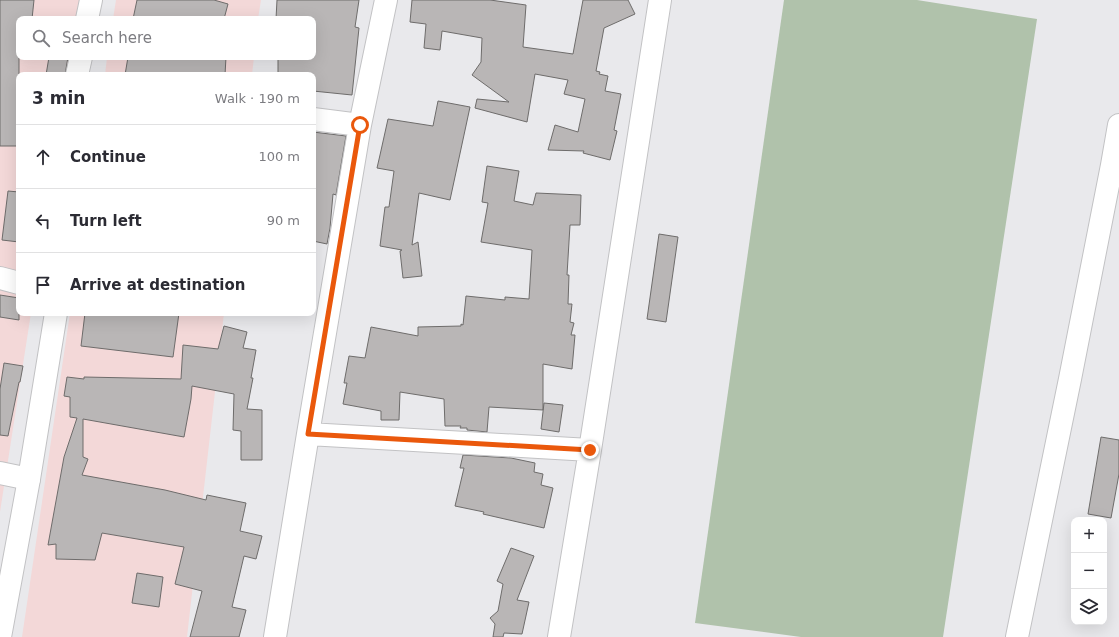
<!DOCTYPE html>
<html lang="en">
<head>
<meta charset="utf-8">
<style>
  :root { --surface:#fff; --page:#f2f2f3; --text:#2b2b33; --muted:#7c7c81; --line:#e1e1e2 }
  body { margin:0; font-family:"DejaVu Sans",sans-serif; background:var(--page); color:var(--text) }
  .controls { position:absolute; right:12px; bottom:12px; display:grid; overflow:hidden; border-radius:8px; box-shadow:0 4px 16px #0002 }
  .controls button { width:36px; height:36px; display:grid; place-items:center; padding:0; border:0; border-bottom:1px solid var(--line); background:var(--surface); color:var(--text); font:20px sans-serif }
  .stop { position:absolute; width:12px; height:12px; margin:-9px; border:3px solid #ea580c; border-radius:50%; background:#fff }
  .stop.end { background:#ea580c; border-color:#fff; box-shadow:0 1px 4px #0008 }
  .list { margin:0; padding:0; list-style:none }
  h2 { display:flex; justify-content:space-between; align-items:center; height:52px; margin:0; padding:0 16px; font-size:17px }
  h2 small { font-size:13px; font-weight:400; color:var(--muted) }
  .list li { display:grid; grid-template-columns:26px 1fr auto; gap:12px; align-items:center; box-sizing:border-box; height:64px; padding:0 16px; border-top:1px solid var(--line) }
  .list b { display:block; font-size:15px; white-space:nowrap }
  .list em { font-size:13px; font-style:normal; color:var(--muted) }
  .icon { flex:none; width:22px; height:22px; fill:none; stroke:currentColor; stroke-width:2; stroke-linecap:round; stroke-linejoin:round }
  .map { position:relative; flex:none; width:1119px; height:637px; overflow:hidden }
  .search { position:absolute; background:var(--surface); box-shadow:0 4px 16px #0002; left:16px; top:16px; width:300px; height:44px; display:flex; align-items:center; gap:10px; box-sizing:border-box; padding:0 14px; border-radius:8px; color:var(--muted); font-size:15px }
  .panel { position:absolute; background:var(--surface); box-shadow:0 4px 16px #0002; left:16px; top:72px; width:300px; height:244px; border-radius:8px }
  .map>svg:first-child { display:block }
  .commercial { fill:#f3d8d8 }
  .green { fill:#b0c2ab }
  .building { fill:#b9b6b6; stroke:#6e6c6b }
  .lines { fill:none; stroke-linecap:round; stroke-linejoin:round }
  .minor-casing { stroke:#c2c2c4; stroke-width:24 }
  .tertiary-casing { stroke:#c2c2c4; stroke-width:24 }
  .secondary-casing { stroke:#c2c2c4; stroke-width:24 }
  .minor { stroke:#fff; stroke-width:22 }
  .tertiary { stroke:#fff; stroke-width:22 }
  .secondary { stroke:#fff; stroke-width:22 }
  .route { stroke:#ea580c; stroke-width:5 }
</style>
</head>
<body>
<div class="map">
<svg width="1119" height="637" viewBox="0 0 1119 637">
  <rect width="100%" height="100%" fill="#e9e9ec"/>
  <path class="commercial" d="M 0,0 L 81,0 L 78,19 L 19,19 L 19,57 L 72,57 L 69,75 L 19,75 L 19,313 L 31,313 L 0,512 Z
    M 116,0 L 261,0 L 258,19 L 113,19 Z
    M 107,57 L 254,57 L 252,75 L 105,75 Z
    M 70,313 L 224,313 L 187,637 L 22,637 Z"/>
  <path class="green" d="M 784,0 L 917,0 L 1037,19 L 943,637 L 801,637 L 695,623 Z"/>
  <path class="building" d="M 0,0 L 34,0 L 32,19 L 19,19 L 19,146 L 0,146 Z
    M 137,0 L 214,0 L 228,4 L 224,19 L 133,19 Z
    M 277,0 L 359,0 L 355,27 L 359,28 L 352,95 L 313,91 L 313,75 L 278,75 L 278,57 L 313,57 L 313,19 L 276,19 Z
    M 412,0 L 490,0 L 526,5 L 523,47 L 573,54 L 583,0 L 628,0 L 635,14 L 604,28 L 596,71 L 600,72 L 599,74 L 608,76 L 605,91 L 621,94 L 614,130 L 617,131 L 610,160 L 583,153 L 584,151 L 548,150 L 555,125 L 578,132 L 585,99 L 564,94 L 568,80 L 535,74 L 527,122 L 475,108 L 477,99 L 509,102 L 472,75 L 481,62 L 482,38 L 442,31 L 440,50 L 424,48 L 426,24 L 410,22 Z
    M 49,57 L 68,57 L 65,75 L 46,75 Z
    M 128,57 L 226,57 L 225,75 L 125,75 Z
    M 438,101 L 470,107 L 450,200 L 419,193 L 412,245 L 418,242 L 422,276 L 403,278 L 400,251 L 402,250 L 380,246 L 385,207 L 389,207 L 394,171 L 377,168 L 380,155 L 388,119 L 433,126 Z
    M 313,132 L 346,136 L 336,195 L 333,194 L 330,228 L 327,244 L 313,241 Z
    M 487,166 L 519,171 L 514,201 L 533,205 L 536,193 L 581,195 L 580,225 L 570,225 L 567,275 L 569,275 L 568,304 L 572,304 L 570,322 L 574,323 L 571,335 L 575,335 L 572,369 L 543,364 L 543,410 L 489,407 L 487,432 L 467,430 L 467,428 L 460,428 L 461,426 L 445,426 L 444,399 L 400,392 L 399,420 L 381,420 L 381,411 L 343,404 L 347,383 L 344,383 L 349,356 L 365,358 L 371,327 L 418,336 L 418,327 L 461,326 L 461,324 L 463,325 L 466,296 L 505,300 L 505,297 L 529,299 L 532,250 L 481,242 L 488,203 L 482,202 Z
    M 8,191 L 19,192 L 19,242 L 2,240 Z
    M 659,234 L 678,237 L 666,322 L 647,319 Z
    M 0,295 L 19,298 L 19,320 L 0,317 Z
    M 85,313 L 179,313 L 173,357 L 81,346 Z
    M 224,326 L 247,332 L 243,348 L 256,350 L 251,378 L 253,378 L 247,409 L 262,410 L 262,460 L 241,460 L 241,431 L 233,430 L 234,394 L 192,386 L 191,399 L 184,437 L 83,419 L 83,457 L 88,459 L 82,475 L 165,490 L 206,500 L 207,495 L 246,503 L 240,531 L 262,536 L 256,559 L 244,556 L 232,607 L 246,610 L 239,637 L 190,637 L 202,591 L 175,584 L 184,547 L 102,533 L 95,560 L 56,559 L 56,544 L 48,545 L 64,457 L 77,418 L 70,417 L 70,397 L 64,396 L 67,377 L 84,379 L 84,377 L 181,379 L 183,345 L 218,349 Z
    M 4,363 L 23,366 L 20,382 L 19,382 L 8,436 L 0,435 L 0,389 Z
    M 544,403 L 563,405 L 559,432 L 541,429 Z
    M 1101,437 L 1119,440 L 1119,474 L 1111,518 L 1088,514 Z
    M 463,455 L 511,458 L 535,463 L 534,472 L 543,474 L 541,485 L 553,488 L 544,528 L 483,514 L 484,512 L 455,506 L 464,468 L 460,468 Z
    M 511,548 L 534,556 L 517,600 L 529,602 L 522,634 L 504,633 L 503,637 L 493,637 L 495,624 L 490,618 L 498,611 L 503,584 L 497,581 Z
    M 137,573 L 163,577 L 159,607 L 132,603 Z"/>
  <g class="lines">
    <defs>
      <path id="minor" d="M 313,119 L 360,125
        M 0,278 L 19,283
        M 308,434 L 590,450
        M 0,473 L 29,479
        M 275,637 L 308,434 L 360,125 L 386,0
        M 559,637 L 590,450 L 660,0"/>
      <path id="tertiary" d="M 1017,637 L 1070,379 L 1112,165 L 1119,125"/>
      <path id="secondary" d="M 87,19 L 91,0
        M 77,75 L 81,57
        M 0,637 L 29,479 L 56,313"/>
    </defs>
    <use href="#minor" class="minor-casing"/>
    <use href="#tertiary" class="tertiary-casing"/>
    <use href="#secondary" class="secondary-casing"/>
    <use href="#minor" class="minor"/>
    <use href="#tertiary" class="tertiary"/>
    <use href="#secondary" class="secondary"/>
  </g>
  <g class="lines">
    <path class="route" d="M 360,125 L 308,434 L 590,450"/>
  </g>
</svg>
<div class="controls">
<button>+</button>
<button>−</button>
<button><svg class="icon" aria-label="layers" viewBox="0 0 24 24"><path d="M12 4l9 5-9 5-9-5zM3 14l9 5 9-5"/></svg></button>
</div>
<div class="stop" style="left:360px;top:125px"></div>
<div class="stop end" style="left:590px;top:450px"></div>
<div class="search"><svg class="icon" aria-label="search" viewBox="0 0 24 24"><circle cx="10" cy="10" r="6"/><path d="M15 15l6 6"/></svg>Search here</div>
<section class="panel">
<h2>3 min<small>Walk · 190 m</small></h2>
<ul class="list">
<li><svg class="icon" aria-label="ahead" viewBox="0 0 24 24"><path d="M12 20V5M6 11l6-6 6 6"/></svg><div><b>Continue</b></div><em>100 m</em></li>
<li><svg class="icon" aria-label="left" viewBox="0 0 24 24"><path d="M17 20v-9H6M10 6l-5 5 5 5"/></svg><div><b>Turn left</b></div><em>90 m</em></li>
<li><svg class="icon" aria-label="arrive" viewBox="0 0 24 24"><path d="M6 21V4h12l-3 4 3 4H6"/></svg><div><b>Arrive at destination</b></div></li>
</ul>
</section>
</div>
</body>
</html>
